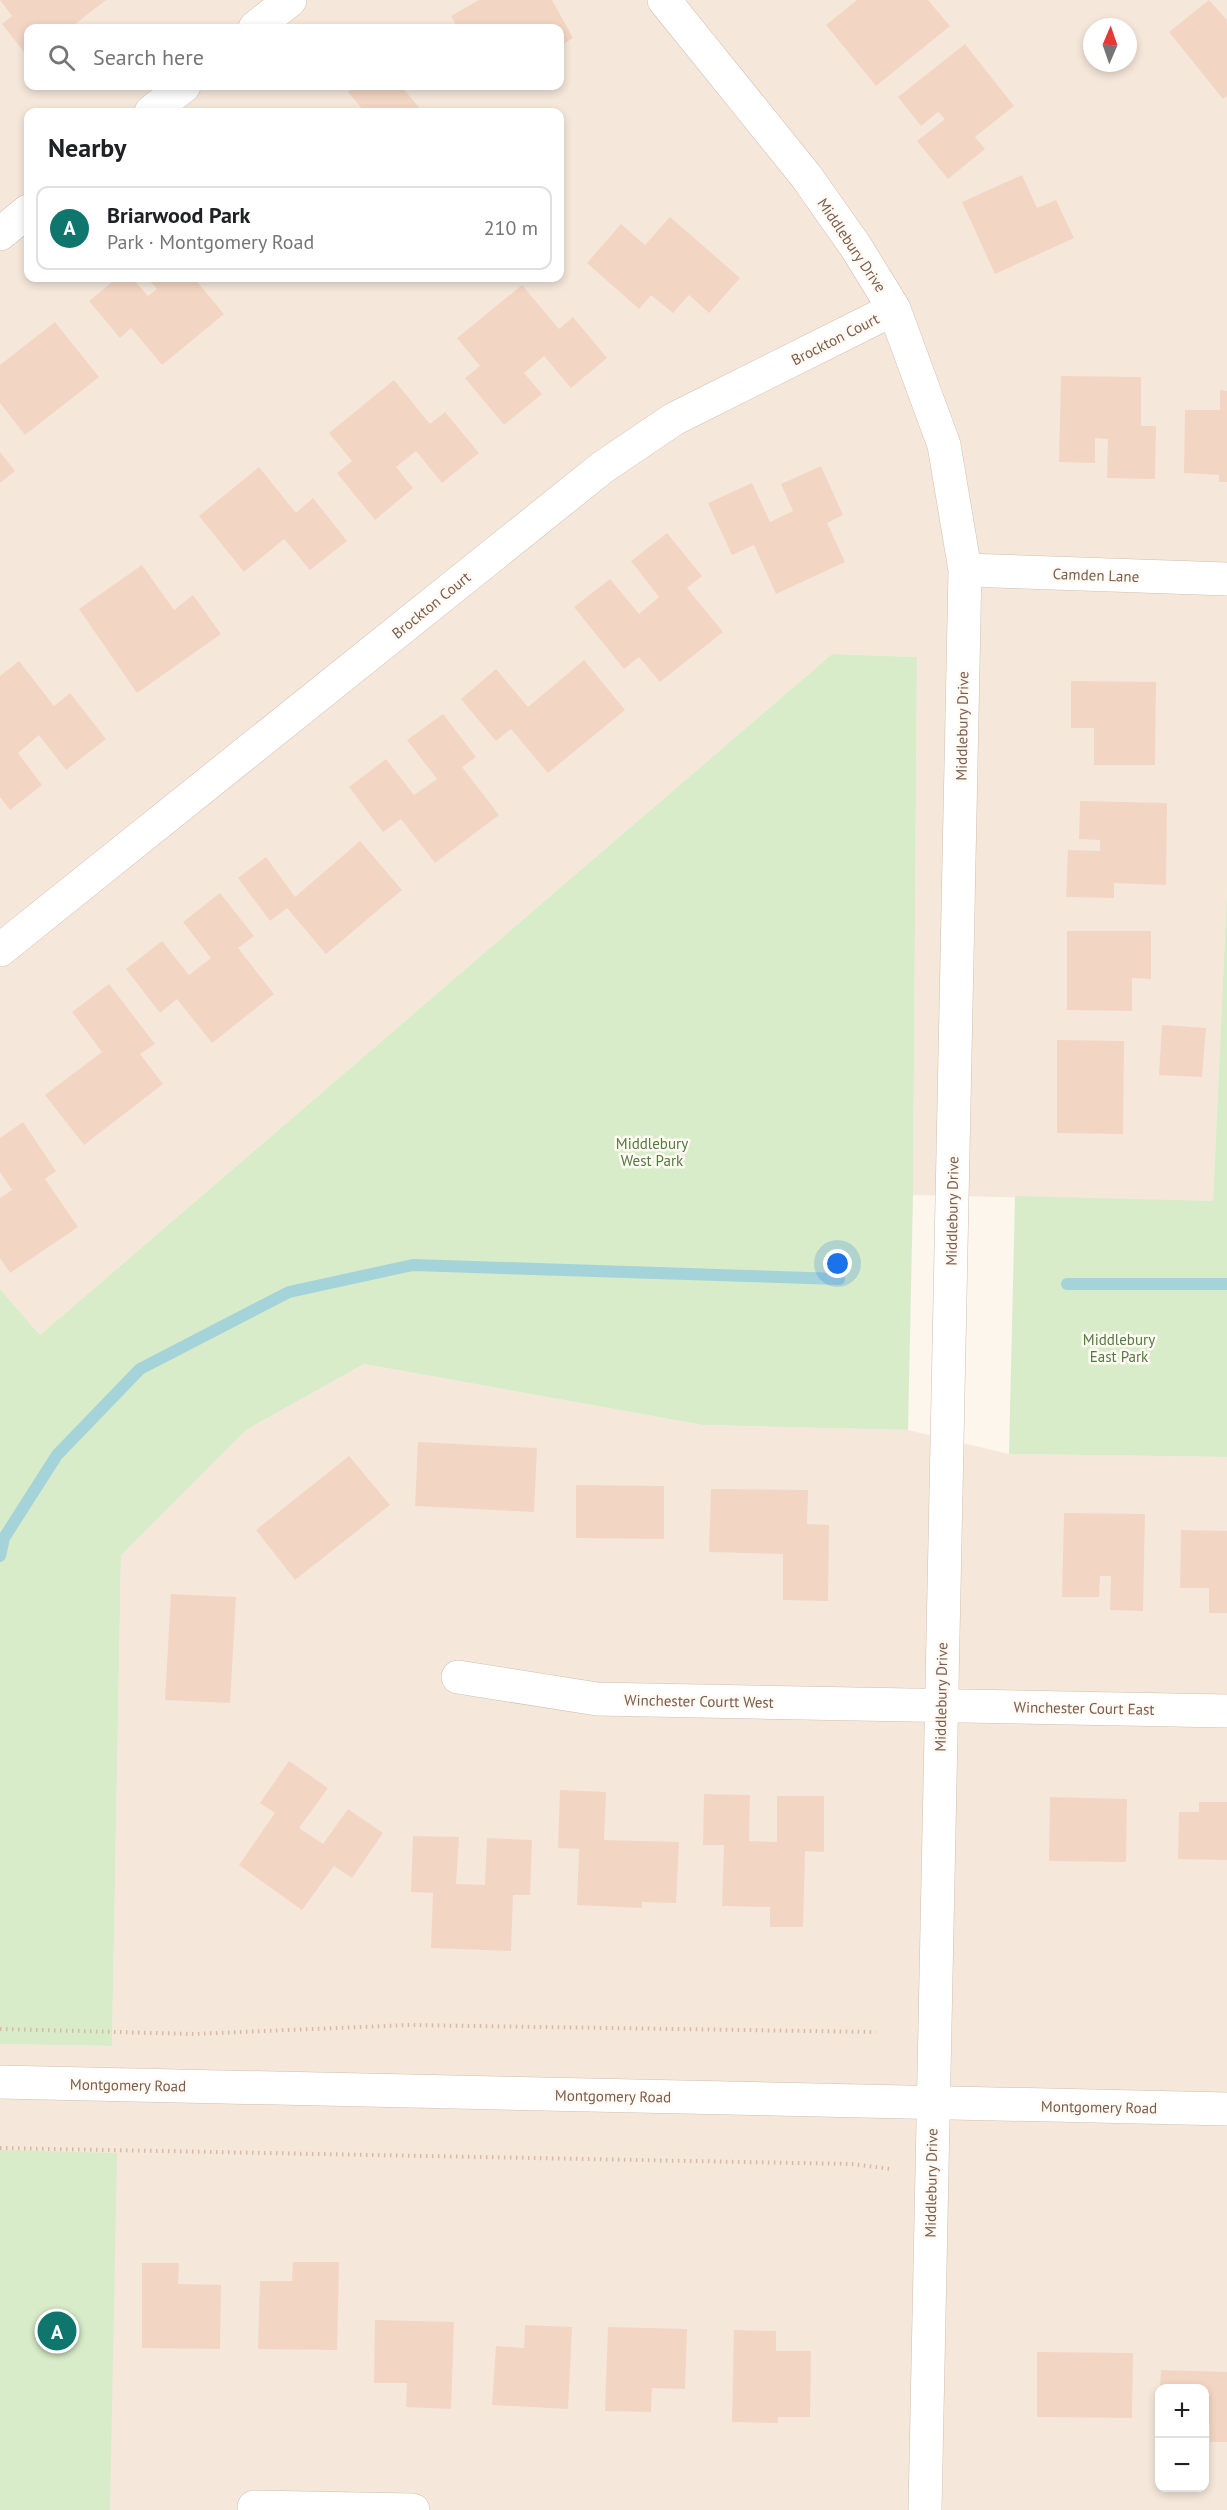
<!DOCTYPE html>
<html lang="en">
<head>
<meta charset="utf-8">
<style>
  :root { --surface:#fff; --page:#f6f6f6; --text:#202124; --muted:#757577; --line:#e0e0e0; --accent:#0f766e }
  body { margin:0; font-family:"PT Sans",sans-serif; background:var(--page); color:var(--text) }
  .controls { position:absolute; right:18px; bottom:18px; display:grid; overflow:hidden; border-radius:12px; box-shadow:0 3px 9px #0003 }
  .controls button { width:54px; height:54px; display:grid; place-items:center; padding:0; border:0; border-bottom:2px solid var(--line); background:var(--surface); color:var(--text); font:30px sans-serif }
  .compass { position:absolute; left:1083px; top:18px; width:54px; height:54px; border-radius:50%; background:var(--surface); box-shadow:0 3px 9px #0003; rotate:2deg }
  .you { position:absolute; left:838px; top:1264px; width:21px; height:21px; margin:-15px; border:4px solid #fff; border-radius:50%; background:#1a73e8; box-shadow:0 0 0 9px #1a73e833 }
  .badge { display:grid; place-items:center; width:39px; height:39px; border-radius:50%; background:var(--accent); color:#fff; font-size:20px; font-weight:700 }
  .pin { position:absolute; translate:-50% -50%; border:3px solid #fff; box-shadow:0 2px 6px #0006 }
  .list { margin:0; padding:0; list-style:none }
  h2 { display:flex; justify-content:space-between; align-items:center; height:78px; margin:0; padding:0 24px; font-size:26px }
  h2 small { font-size:20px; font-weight:400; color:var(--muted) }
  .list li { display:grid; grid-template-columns:39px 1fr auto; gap:18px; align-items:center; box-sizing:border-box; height:84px; margin:0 12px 12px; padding:0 12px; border:2px solid var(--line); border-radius:12px }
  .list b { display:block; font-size:22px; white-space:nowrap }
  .list p { margin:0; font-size:20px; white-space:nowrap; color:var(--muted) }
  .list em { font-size:20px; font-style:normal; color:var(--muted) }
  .icon { flex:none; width:33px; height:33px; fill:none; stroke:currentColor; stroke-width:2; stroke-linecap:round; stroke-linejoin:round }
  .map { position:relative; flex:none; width:1227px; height:2510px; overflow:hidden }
  .search { position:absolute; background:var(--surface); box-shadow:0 3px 9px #0003; left:24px; top:24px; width:540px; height:66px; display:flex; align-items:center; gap:15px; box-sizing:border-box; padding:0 21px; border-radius:12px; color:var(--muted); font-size:22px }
  .panel { position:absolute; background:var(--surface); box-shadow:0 3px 9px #0003; left:24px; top:108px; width:540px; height:174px; border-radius:12px }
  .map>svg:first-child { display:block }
  .residential { fill:#f5e8da; fill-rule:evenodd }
  .green { fill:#d8ecc9 }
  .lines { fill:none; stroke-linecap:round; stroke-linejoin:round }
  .stream { stroke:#a5d3da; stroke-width:12 }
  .building { fill:#f3d5c3 }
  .minor-casing { stroke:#d1beb0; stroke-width:34 }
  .tertiary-casing { stroke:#d1beb0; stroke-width:34 }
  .path { stroke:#d9b8a5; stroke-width:4; stroke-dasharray:1.5 4.5; stroke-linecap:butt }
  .minor { stroke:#fff; stroke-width:33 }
  .tertiary { stroke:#fff; stroke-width:33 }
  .labels { text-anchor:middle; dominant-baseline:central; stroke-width:5; stroke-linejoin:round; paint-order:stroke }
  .street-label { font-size:15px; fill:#7a5c4d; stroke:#fffaf3 }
  .park-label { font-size:15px; fill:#537a41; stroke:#fffaf3 }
</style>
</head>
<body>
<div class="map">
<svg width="1227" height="2510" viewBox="0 0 1227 2510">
  <rect width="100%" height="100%" fill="#fdf6ec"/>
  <path class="residential" d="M 0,0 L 1227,0 L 1227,890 L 1213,1202 L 913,1195 L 917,657 L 832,654 L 40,1335 L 0,1289 ZM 1092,27 L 1128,27 L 1128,63 L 1092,63 ZM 28,28 L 560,28 L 560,86 L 28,86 ZM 28,112 L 560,112 L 560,278 L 28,278 Z
    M 364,1364 L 703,1425 L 908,1430 L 1009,1454 L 1227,1457 L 1227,2510 L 0,2510 L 0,2044 L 112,2046 L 121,1554 L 246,1430 ZM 1160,2388 L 1204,2388 L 1204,2488 L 1160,2488 Z"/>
  <path class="green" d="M 832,654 L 917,657 L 913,1195 L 908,1430 L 703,1425 L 364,1364 L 246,1430 L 121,1555 L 112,2046 L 0,2044 L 0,1289 L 40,1335 Z
    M 1227,890 L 1227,1457 L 1009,1454 L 1015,1196 L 1213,1201 Z
    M 0,2150 L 117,2153 L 110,2510 L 0,2510 Z"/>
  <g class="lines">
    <path class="stream" d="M 1067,1284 L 1227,1284
      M 0,1556 L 4,1538 L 57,1455 L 140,1369 L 289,1292 L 413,1265 L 839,1279"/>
  </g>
  <path class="building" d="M 0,0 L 106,0 L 70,28 L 28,28 L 28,57 L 2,24 L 12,16 Z
    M 479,0 L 552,0 L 573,38 L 560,46 L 560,28 L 458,28 L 451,16 Z
    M 857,0 L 928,0 L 950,26 L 876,86 L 826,25 Z
    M 1209,0 L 1227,20 L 1227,96 L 1223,99 L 1169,32 Z
    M 965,44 L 1014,106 L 975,137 L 985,149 L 948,179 L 917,141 L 945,119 L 938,112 L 921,126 L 898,97 Z
    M 355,86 L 401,86 L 423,112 L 361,112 L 364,111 L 348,92 Z
    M 1022,175 L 1037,208 L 1056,200 L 1074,238 L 995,274 L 962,202 Z
    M 670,217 L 740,278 L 709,313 L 689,295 L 673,313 L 651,295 L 639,309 L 587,263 L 621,224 L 645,245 Z
    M 117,278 L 132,278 L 148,296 L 157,289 L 147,278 L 194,278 L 224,314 L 162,365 L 131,328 L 120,338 L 89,301 Z
    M 522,285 L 559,329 L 573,317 L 607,358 L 571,388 L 544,356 L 524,373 L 542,394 L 504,425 L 465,378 L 480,366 L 457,338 Z
    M 55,322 L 99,377 L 25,435 L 0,403 L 0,365 Z
    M 1061,376 L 1141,377 L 1141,426 L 1156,426 L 1155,479 L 1107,478 L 1108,439 L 1095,438 L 1095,463 L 1059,462 Z
    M 394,380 L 430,424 L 445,412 L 479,453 L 442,483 L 416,451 L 396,467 L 413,488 L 375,520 L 337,473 L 352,461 L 329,433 Z
    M 1220,390 L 1227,391 L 1227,482 L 1219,482 L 1219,475 L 1184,473 L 1185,410 L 1220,410 Z
    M 0,452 L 15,471 L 0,483 Z
    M 821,466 L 843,515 L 827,523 L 845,562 L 776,594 L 754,545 L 732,555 L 708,503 L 752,483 L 770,522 L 793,511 L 781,484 Z
    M 259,467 L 296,513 L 313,498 L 347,541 L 310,570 L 284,539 L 244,572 L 199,516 Z
    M 667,533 L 702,576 L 687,588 L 723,632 L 660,682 L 639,657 L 624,669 L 574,607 L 610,579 L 639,614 L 659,597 L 631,561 Z
    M 142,565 L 174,610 L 193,595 L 221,634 L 137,693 L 79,609 Z
    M 584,660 L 625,710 L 548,773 L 511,729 L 496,741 L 461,699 L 496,669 L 528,707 Z
    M 19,661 L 54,706 L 70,693 L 106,739 L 66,770 L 39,735 L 18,753 L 42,785 L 10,810 L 0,797 L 0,676 Z
    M 1071,681 L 1156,682 L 1155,765 L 1094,765 L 1094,728 L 1071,728 Z
    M 443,714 L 476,757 L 462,767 L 499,815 L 435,863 L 401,819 L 383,832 L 349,787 L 386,759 L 414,795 L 437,779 L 407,740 Z
    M 1080,801 L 1167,803 L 1166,885 L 1114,883 L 1114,898 L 1066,897 L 1068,850 L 1100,851 L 1100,840 L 1079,839 Z
    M 360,841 L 402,890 L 326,954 L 287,908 L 270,921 L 238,878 L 266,857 L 295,897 Z
    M 220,893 L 254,936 L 238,948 L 274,994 L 212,1043 L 177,999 L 160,1013 L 126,969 L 162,941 L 189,975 L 211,958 L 183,922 Z
    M 1067,931 L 1151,931 L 1151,979 L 1132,978 L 1132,1011 L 1067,1010 Z
    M 109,984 L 155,1044 L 140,1054 L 163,1084 L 84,1145 L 45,1095 L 102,1052 L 72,1012 Z
    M 1162,1025 L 1206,1028 L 1202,1077 L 1159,1075 Z
    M 1057,1040 L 1124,1041 L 1123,1134 L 1057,1133 Z
    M 23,1122 L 56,1171 L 45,1179 L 78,1227 L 10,1273 L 0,1258 L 0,1198 L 12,1190 L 0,1172 L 0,1138 Z
    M 418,1442 L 537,1448 L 534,1512 L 415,1506 Z
    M 349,1456 L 390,1505 L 295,1580 L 256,1530 Z
    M 576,1485 L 664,1486 L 664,1539 L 576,1538 Z
    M 711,1489 L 808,1490 L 807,1524 L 829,1525 L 828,1601 L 783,1600 L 783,1554 L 709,1552 Z
    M 1064,1513 L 1145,1514 L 1143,1611 L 1110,1610 L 1111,1576 L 1100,1576 L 1099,1597 L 1062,1597 Z
    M 1181,1530 L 1227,1531 L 1227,1613 L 1209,1613 L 1209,1588 L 1180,1588 Z
    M 171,1594 L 236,1597 L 230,1703 L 165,1700 Z
    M 289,1761 L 328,1788 L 299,1828 L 323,1844 L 348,1809 L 383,1833 L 352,1878 L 334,1866 L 302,1910 L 239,1865 L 275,1813 L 260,1803 Z
    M 560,1790 L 606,1792 L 604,1840 L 679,1842 L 676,1903 L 642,1902 L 642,1908 L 577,1905 L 579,1849 L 558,1848 Z
    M 704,1794 L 750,1795 L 749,1841 L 777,1842 L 777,1796 L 824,1796 L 824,1852 L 805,1851 L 803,1927 L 770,1927 L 770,1907 L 722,1906 L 724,1845 L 703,1845 Z
    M 1050,1797 L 1127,1799 L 1126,1862 L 1049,1861 Z
    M 1199,1802 L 1227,1802 L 1227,1860 L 1178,1859 L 1179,1812 L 1199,1812 Z
    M 413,1836 L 459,1837 L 456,1884 L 485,1885 L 487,1838 L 532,1840 L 530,1895 L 513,1895 L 511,1951 L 431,1948 L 433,1893 L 411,1892 Z
    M 293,2262 L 339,2262 L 337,2350 L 258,2349 L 260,2281 L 292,2281 Z
    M 142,2263 L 179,2263 L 178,2284 L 221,2285 L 220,2349 L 142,2348 Z
    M 375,2320 L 454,2322 L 451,2409 L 406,2407 L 407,2383 L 374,2383 Z
    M 525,2325 L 572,2327 L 568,2409 L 492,2405 L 496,2346 L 524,2348 Z
    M 608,2327 L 687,2329 L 685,2389 L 652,2388 L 651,2412 L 605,2411 Z
    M 734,2330 L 776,2331 L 776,2351 L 811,2351 L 810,2417 L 778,2417 L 778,2423 L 732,2422 Z
    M 1037,2352 L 1133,2353 L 1132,2418 L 1037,2417 Z
    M 1161,2370 L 1227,2372 L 1227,2442 L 1210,2442 L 1210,2424 L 1204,2424 L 1204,2388 L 1160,2388 Z"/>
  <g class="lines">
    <defs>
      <path id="minor" d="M 664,0 L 806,176 L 856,247 L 894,309 L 944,445 L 965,570 L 925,2510
        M 255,28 L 290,0
        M 151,112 L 184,86
        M 0,234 L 28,211
        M 965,570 L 1227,579
        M 0,950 L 603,467 L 674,419 L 894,309
        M 458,1677 L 597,1699 L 1227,1711
        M 254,2507 L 413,2510"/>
      <path id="tertiary" d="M 0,2082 L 1227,2109"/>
    </defs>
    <use href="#minor" class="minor-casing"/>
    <use href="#tertiary" class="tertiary-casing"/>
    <path class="path" d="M 0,2029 L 195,2034 L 407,2025 L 876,2032
      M 0,2148 L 851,2164 L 892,2169"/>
    <use href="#minor" class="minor"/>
    <use href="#tertiary" class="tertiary"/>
  </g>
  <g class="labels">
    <g class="street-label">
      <text transform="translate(852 245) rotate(56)">Middlebury Drive</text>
      <text transform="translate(835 339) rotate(-27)">Brockton Court</text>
      <text transform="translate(1096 575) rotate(2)">Camden Lane</text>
      <text transform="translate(431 605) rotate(-39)">Brockton Court</text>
      <text transform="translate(962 726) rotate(-89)">Middlebury Drive</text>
      <text transform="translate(952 1211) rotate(-89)">Middlebury Drive</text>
      <text transform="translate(941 1697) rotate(-89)">Middlebury Drive</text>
      <text transform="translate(699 1701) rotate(1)">Winchester Courtt West</text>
      <text transform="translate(1084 1708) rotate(1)">Winchester Court East</text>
      <text transform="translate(128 2085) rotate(1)">Montgomery Road</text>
      <text transform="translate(613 2096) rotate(1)">Montgomery Road</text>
      <text transform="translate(1099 2107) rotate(1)">Montgomery Road</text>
      <text transform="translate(931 2183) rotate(-89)">Middlebury Drive</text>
    </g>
    <g class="park-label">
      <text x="652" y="1143">Middlebury<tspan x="652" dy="17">West Park</tspan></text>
      <text x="1119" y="1339">Middlebury<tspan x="1119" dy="17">East Park</tspan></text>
    </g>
  </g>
</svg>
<div class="controls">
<button>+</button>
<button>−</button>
</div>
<svg class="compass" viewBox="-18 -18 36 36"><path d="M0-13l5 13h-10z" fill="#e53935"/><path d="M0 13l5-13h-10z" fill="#757577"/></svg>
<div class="you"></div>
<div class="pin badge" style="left:57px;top:2331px">A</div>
<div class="search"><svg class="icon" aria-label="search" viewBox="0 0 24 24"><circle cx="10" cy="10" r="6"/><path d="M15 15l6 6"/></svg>Search here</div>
<section class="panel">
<h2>Nearby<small></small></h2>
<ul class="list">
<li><span class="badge">A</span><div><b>Briarwood Park</b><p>Park · Montgomery Road</p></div><em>210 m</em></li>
</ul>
</section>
</div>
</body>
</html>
